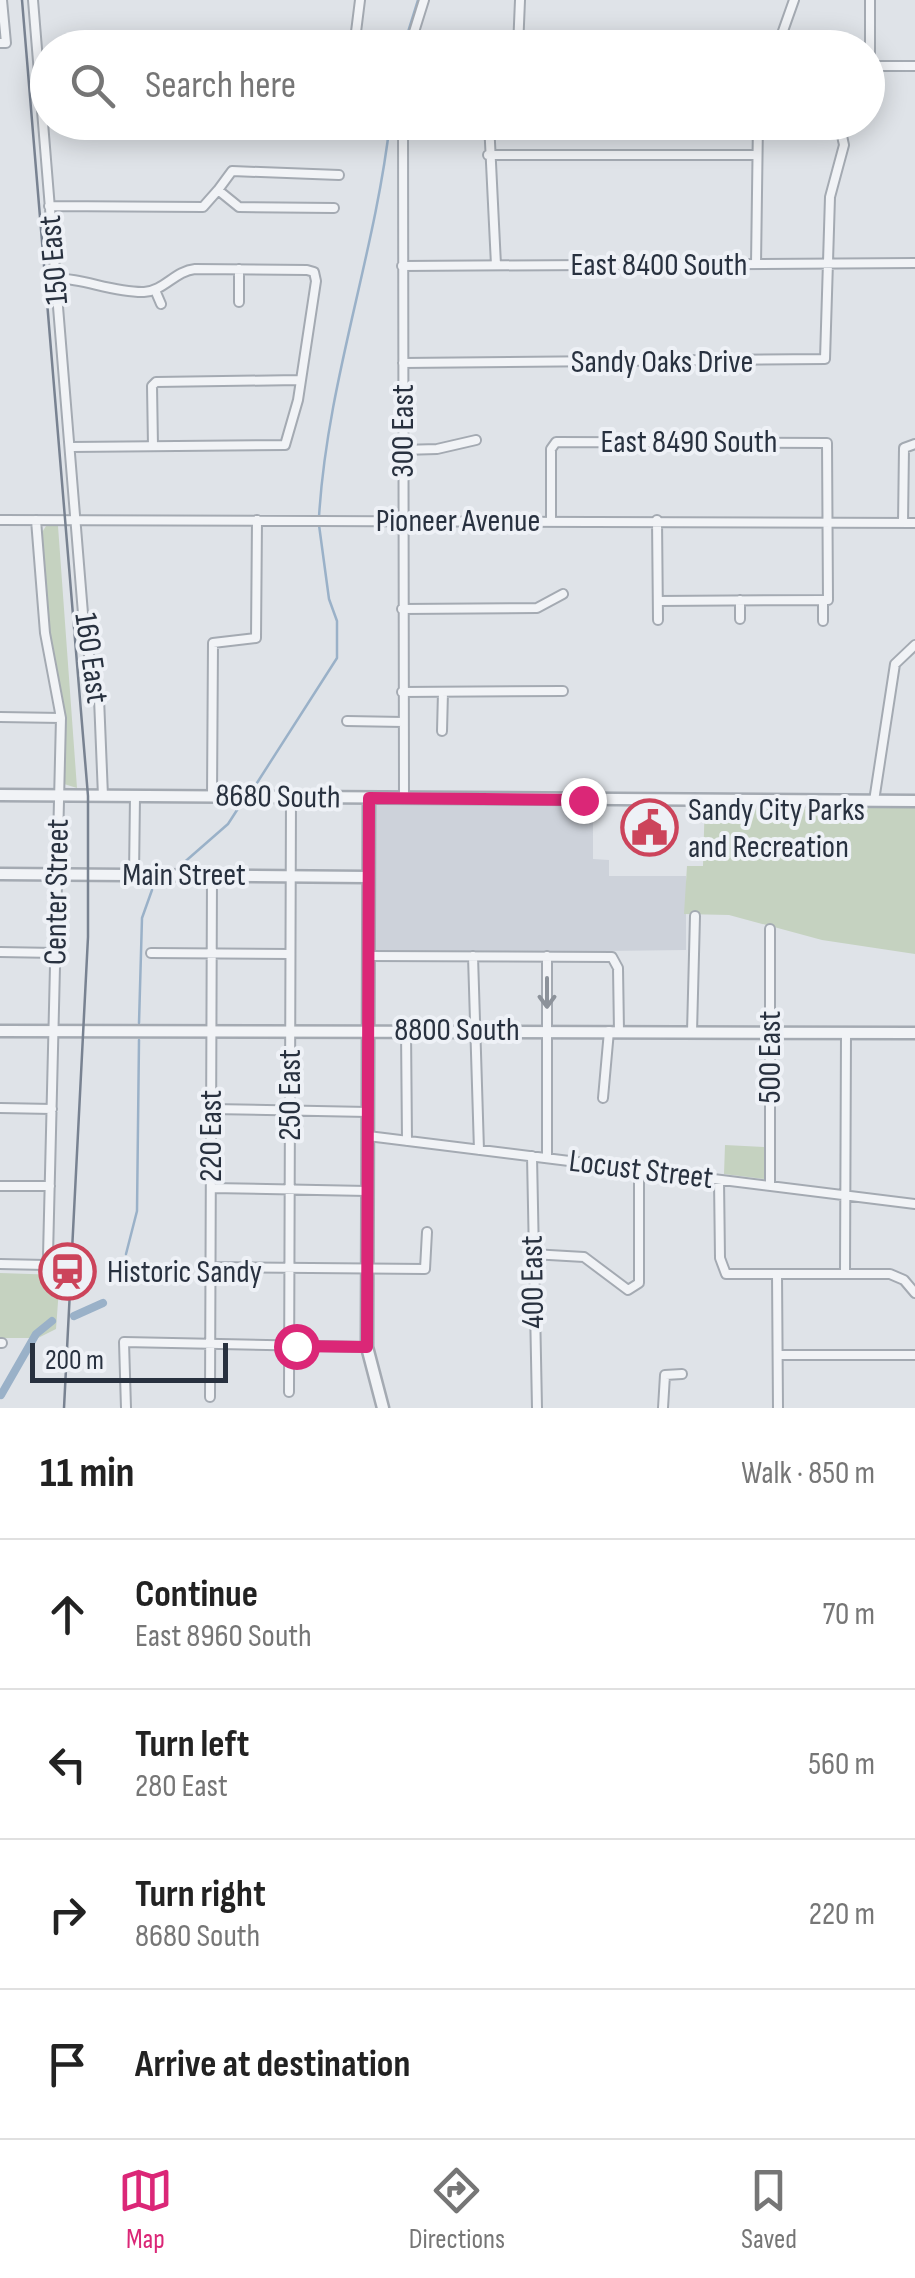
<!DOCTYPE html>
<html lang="en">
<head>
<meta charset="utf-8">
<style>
  :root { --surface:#fff; --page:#f6f6f6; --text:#222; --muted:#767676; --line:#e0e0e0; --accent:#db2777 }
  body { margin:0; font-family:"Sofia Sans Condensed",sans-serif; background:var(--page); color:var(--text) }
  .scale { position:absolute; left:30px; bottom:25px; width:198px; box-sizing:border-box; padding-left:10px; border:5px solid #28313f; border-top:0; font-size:28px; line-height:35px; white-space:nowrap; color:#28313f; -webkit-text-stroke:8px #eef1f6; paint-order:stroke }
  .stop { position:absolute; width:30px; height:30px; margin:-22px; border:8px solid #db2777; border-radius:50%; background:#fff }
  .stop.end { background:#db2777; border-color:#fff; box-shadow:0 2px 10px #0008 }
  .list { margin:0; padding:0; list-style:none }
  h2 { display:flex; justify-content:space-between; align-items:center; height:130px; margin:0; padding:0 40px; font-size:42px }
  h2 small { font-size:32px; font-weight:400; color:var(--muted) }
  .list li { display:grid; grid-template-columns:65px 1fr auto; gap:30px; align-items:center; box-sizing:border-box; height:150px; padding:0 40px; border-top:2px solid var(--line) }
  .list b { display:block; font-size:38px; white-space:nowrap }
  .list p { margin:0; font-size:32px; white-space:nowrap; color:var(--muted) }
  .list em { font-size:32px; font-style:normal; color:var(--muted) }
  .icon { flex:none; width:55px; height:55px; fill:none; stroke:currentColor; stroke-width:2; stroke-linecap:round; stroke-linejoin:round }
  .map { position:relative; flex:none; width:915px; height:1408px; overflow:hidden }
  .search { position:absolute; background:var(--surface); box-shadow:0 5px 25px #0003; left:30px; right:30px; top:30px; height:110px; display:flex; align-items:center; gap:25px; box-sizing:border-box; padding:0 35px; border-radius:55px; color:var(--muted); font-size:38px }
  .sheet { height:730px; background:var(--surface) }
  nav { display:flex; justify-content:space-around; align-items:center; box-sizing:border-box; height:140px; border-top:2px solid var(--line); background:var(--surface); font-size:28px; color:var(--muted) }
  nav a { display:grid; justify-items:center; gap:5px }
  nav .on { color:var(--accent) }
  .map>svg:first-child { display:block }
  .built { fill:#cdd2da }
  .green { fill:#c5d2c0 }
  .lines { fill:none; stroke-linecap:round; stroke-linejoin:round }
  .stream { stroke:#9ab1c8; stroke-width:2.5 }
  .canal { stroke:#9ab1c8; stroke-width:8 }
  .minor-casing { stroke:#a4aab2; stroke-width:12 }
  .tertiary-casing { stroke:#a4aab2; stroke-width:15 }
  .minor { stroke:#f1f3f6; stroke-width:8 }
  .tertiary { stroke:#f1f3f6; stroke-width:10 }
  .tram { stroke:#788291; stroke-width:2.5 }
  .oneway { stroke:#8c929a }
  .route { stroke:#db2777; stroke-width:12 }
  .labels { text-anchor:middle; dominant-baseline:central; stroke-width:8; stroke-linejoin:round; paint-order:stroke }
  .street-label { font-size:32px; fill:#28313f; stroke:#eef1f6 }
  .poi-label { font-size:32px; fill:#28313f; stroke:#eef1f6; text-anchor:start }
</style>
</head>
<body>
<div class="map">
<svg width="915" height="1408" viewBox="0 0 915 1408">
  <rect width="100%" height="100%" fill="#dfe3e8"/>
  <path class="built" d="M 374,795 L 593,796 L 593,859 L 609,860 L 609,876 L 686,876 L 686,950 L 368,954 Z"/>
  <path class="green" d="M 46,526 L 58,526 L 77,788 L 64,784 L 65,710 L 50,635 L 41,534 Z
    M 705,797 L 915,798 L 915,954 L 822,940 L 729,915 L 684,914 L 687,866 L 703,866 Z
    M 725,1145 L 764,1147 L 765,1179 L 724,1174 Z
    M 0,1273 L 60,1275 L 56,1329 L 38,1338 L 0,1338 Z"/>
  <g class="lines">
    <path class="stream" d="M 403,48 L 418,0
      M 319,517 C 327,382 375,255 390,122
      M 255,786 L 337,658 L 337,621 L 329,599 L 319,525
      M 180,866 L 228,824 L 239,807
      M 139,1023 L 142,918 L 152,890
      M 126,1254 L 137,1211 L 139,1040"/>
    <path class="canal" d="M 74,1316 L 103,1303
      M 1,1395 L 36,1334 L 52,1321"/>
    <defs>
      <path id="minor" d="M 33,0 L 85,638 L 99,698 L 103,796
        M 870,0 L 870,66
        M 781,38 L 797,48
        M 0,43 L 6,43 L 2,0
        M 354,48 L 360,0
        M 409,48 L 424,0
        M 518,48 L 520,0
        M 777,48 L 794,0
        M 868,66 L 915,66
        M 403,122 L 404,799
        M 489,122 L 496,265
        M 488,155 L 756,155
        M 218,190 L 232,171 L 339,175
        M 49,206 L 203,207 L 218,190 L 239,207 L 334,208
        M 756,264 L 758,122
        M 402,266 L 915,263
        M 239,269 L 239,302
        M 56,279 C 79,277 114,293 144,292 C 164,291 175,271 195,269 L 307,270 L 314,272 L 316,281 L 298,400 L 285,445 L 71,447
        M 155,290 L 161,304
        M 403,363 L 825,359 L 830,197 L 844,145 L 839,122
        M 153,446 L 152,386 L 156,382 L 299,380
        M 402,450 L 437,449 L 476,440
        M 0,520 L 915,523
        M 551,520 L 551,449 L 556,442 L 827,443 L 828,600 L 823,600 L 823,621
        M 657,520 L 658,620
        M 903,523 L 904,448 L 915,444
        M 740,600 L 740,619
        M 658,601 L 823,600
        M 402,609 L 537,608 L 563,594
        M 402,692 L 563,691
        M 0,717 L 61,718
        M 347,721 L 403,722
        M 442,731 L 443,692
        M 212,796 L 213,643 L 256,638 L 257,520
        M 874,801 L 895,664 L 915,645
        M 134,875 L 135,796
        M 770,929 L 770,1186
        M 0,952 L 55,953
        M 151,953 L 290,954
        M 368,956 L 612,957 L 618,968 L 619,1031
        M 473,956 L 479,1150
        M 547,956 L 547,1158
        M 406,1030 L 407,1141
        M 692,1032 L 695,916
        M 603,1098 L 609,1031
        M 0,1108 L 52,1109
        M 211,1109 L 368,1112
        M 368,1136 L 915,1204
        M 532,1156 L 537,1408
        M 719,1180 L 720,1258 L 726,1274 L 890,1274 L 904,1280 L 915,1293
        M 0,1186 L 50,1186
        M 211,1188 L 367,1191
        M 532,1254 L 584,1257 L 628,1290 L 639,1283 L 639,1169
        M 0,1264 L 46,1265 L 48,1256 L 61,718 L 45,633 L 36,520
        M 211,1267 L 425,1269 L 427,1232
        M 777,1274 L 778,1408
        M 845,1274 L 846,1033
        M 0,1343 L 2,1343
        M 778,1355 L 915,1355
        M 289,1392 L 291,797
        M 210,1397 L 212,876
        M 126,1408 L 124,1342 L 367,1347
        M 663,1408 L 665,1375 L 682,1374"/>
      <path id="tertiary" d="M 0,795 L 915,801
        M 369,798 L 367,1347 L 383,1408
        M 0,874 L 368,877
        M 0,1031 L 915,1033"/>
    </defs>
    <use href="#minor" class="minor-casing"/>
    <use href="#tertiary" class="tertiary-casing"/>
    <use href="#minor" class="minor"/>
    <use href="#tertiary" class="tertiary"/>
    <path class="tram" d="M 22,0 L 88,796 L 88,937 L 64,1408"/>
  </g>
  <defs><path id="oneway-shaft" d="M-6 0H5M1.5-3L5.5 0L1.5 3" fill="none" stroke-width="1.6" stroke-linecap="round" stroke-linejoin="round" transform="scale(2.5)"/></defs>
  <use class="oneway" href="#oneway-shaft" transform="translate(547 993) rotate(90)"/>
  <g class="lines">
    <path class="route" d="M 296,1346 L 367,1347 L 369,798 L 583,800"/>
  </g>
  <defs>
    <symbol id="civic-ring" viewBox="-11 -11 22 22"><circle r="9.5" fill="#eef1f6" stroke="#cc445b" stroke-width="1.5"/><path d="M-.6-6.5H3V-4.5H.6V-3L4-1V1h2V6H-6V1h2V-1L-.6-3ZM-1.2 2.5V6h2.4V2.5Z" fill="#cc445b"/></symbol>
    <symbol id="station-ring" viewBox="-11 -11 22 22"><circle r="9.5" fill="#eef1f6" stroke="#cc445b" stroke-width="1.5"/><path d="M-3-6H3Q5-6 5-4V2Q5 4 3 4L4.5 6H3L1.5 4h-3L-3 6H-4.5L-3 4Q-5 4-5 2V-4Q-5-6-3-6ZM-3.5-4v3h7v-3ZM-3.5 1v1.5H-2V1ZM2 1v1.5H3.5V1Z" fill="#cc445b"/></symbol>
  </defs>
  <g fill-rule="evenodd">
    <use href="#civic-ring" x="618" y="796" width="63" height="63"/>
    <use href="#station-ring" x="36" y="1240" width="63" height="63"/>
  </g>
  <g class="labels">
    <g class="street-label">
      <text transform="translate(54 260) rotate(-95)">150 East</text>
      <text x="659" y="265">East 8400 South</text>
      <text x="662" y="362">Sandy Oaks Drive</text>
      <text transform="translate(403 431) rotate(-90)">300 East</text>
      <text x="689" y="442">East 8490 South</text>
      <text x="458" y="521">Pioneer Avenue</text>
      <text transform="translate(91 658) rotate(82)">160 East</text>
      <text transform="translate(278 797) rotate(1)">8680 South</text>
      <text x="184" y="875">Main Street</text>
      <text transform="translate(57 892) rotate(-89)">Center Street</text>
      <text x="457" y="1030">8800 South</text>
      <text transform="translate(770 1057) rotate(-90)">500 East</text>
      <text transform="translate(290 1095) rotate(-90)">250 East</text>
      <text transform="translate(211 1136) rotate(-90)">220 East</text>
      <text transform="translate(641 1170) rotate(7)">Locust Street</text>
      <text transform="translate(533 1282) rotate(-91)">400 East</text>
    </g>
    <g class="poi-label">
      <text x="688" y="810">Sandy City Parks<tspan x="688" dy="37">and Recreation</tspan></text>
      <text x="107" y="1272">Historic Sandy</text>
    </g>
  </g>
</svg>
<div class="scale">200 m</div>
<div class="stop" style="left:296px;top:1346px"></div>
<div class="stop end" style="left:583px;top:800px"></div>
<div class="search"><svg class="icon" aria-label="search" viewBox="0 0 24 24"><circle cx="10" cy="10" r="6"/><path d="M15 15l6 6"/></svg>Search here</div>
</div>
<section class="sheet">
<h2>11 min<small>Walk · 850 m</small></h2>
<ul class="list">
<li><svg class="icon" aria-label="ahead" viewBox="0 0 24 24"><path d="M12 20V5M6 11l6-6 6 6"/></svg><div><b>Continue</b><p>East 8960 South</p></div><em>70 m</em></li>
<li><svg class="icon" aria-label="left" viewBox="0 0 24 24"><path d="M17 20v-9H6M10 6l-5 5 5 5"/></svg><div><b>Turn left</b><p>280 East</p></div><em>560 m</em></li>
<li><svg class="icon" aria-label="right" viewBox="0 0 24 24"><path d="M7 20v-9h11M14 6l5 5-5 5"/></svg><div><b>Turn right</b><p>8680 South</p></div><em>220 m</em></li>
<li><svg class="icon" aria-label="arrive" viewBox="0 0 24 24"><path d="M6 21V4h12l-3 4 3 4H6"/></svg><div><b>Arrive at destination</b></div></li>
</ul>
</section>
<nav>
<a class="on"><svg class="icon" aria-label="map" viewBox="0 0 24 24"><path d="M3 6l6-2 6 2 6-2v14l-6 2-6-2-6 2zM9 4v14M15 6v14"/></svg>Map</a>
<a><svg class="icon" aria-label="directions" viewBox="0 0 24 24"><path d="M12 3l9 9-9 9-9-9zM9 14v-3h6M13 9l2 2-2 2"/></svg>Directions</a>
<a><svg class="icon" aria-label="saved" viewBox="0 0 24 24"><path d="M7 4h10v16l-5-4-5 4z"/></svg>Saved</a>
</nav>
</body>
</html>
